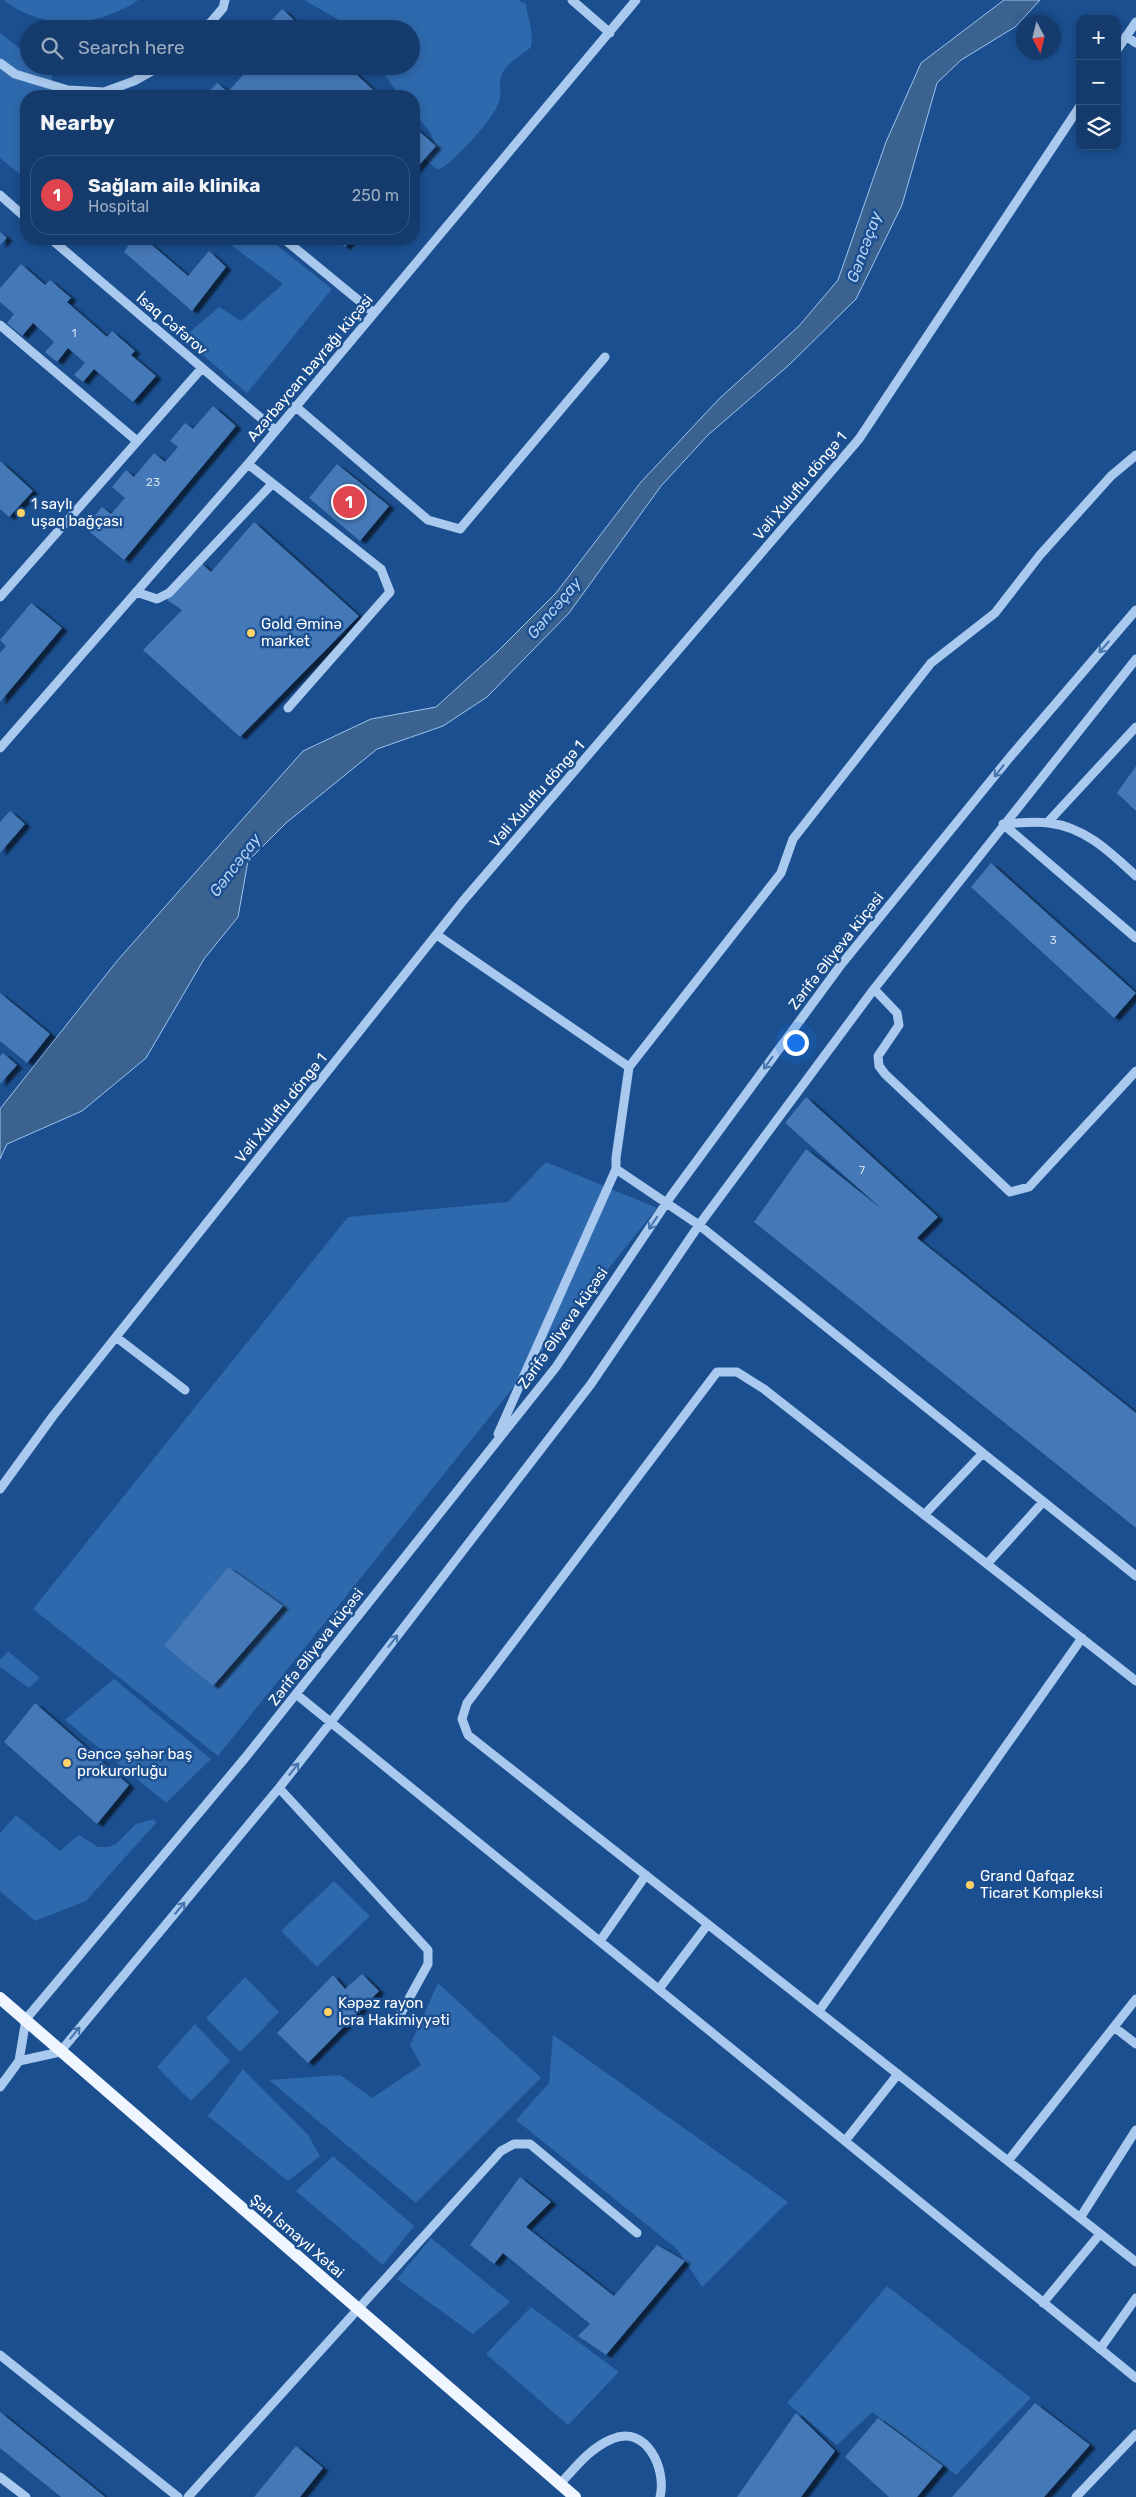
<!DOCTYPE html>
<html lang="en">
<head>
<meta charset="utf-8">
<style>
  :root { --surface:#143b6b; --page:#214673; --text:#f1f3f6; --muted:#9dadc1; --line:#33557e; --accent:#8abfa5 }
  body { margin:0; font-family:Rubik,sans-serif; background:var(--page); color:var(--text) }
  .controls { position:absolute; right:15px; top:15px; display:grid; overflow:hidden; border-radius:10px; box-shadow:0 2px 8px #0003 }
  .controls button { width:45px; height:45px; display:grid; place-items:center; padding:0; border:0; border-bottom:1px solid var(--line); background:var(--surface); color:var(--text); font:25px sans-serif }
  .compass { position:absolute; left:1016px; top:15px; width:45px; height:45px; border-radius:50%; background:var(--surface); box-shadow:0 2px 8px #0003; rotate:173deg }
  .you { position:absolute; left:795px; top:1042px; width:18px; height:18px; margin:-12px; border:4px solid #fff; border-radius:50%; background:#1a73e8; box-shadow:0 0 0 8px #1a73e833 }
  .badge { display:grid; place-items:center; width:32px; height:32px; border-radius:50%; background:var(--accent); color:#fff; font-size:16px; font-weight:700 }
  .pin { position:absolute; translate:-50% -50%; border:2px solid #fff; box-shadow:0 1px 5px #0006 }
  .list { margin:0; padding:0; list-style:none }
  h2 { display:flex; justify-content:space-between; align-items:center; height:65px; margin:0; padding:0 20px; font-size:21px }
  h2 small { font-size:16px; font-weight:400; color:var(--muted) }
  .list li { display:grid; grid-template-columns:32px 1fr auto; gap:15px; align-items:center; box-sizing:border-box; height:80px; margin:0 10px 10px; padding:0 10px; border:1px solid var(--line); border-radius:20px }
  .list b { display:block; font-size:19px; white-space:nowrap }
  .list p { margin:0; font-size:16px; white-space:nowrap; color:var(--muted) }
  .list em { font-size:16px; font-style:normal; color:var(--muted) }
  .icon { flex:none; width:28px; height:28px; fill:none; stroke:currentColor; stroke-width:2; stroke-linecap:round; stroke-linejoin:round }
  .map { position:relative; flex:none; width:1136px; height:2497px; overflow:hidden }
  .search { position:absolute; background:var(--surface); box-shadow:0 2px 8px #0003; left:20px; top:20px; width:400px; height:55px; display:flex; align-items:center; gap:12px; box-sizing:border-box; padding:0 18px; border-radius:28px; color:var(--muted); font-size:19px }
  .panel { position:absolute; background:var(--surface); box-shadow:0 2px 8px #0003; left:20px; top:90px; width:400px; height:155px; border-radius:20px }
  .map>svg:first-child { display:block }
  .green { fill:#2e69ad }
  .water { fill:#3c6290; stroke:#9cc4f0 }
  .building { fill:#4478b7; filter:url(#shadow) }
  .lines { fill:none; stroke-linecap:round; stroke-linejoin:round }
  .minor { stroke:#a9c9ee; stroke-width:9 }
  .major { stroke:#f0f6ff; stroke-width:12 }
  .oneway { stroke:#4674ac }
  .poi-dot { fill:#ffd166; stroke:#1b4f8f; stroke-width:2 }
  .labels { text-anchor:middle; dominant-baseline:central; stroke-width:5; stroke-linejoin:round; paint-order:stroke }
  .number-label { font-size:12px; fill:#d0dded }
  .street-label { font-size:15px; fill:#fff; stroke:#1b4f8f }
  .poi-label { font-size:15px; fill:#fff; stroke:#1b4f8f; text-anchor:start }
  .water-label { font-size:16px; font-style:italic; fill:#b5d3f5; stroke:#1b4f8f }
</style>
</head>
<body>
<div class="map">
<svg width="1136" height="2497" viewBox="0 0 1136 2497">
  <defs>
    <filter id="shadow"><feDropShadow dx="5.5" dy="3" stdDeviation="1" flood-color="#0009"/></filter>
  </defs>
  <rect width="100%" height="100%" fill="#1b4f8f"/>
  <path class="green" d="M 4,0 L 138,0 C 133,5 125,8 118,11 C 82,28 35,26 4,0 Z
    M 304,0 L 518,0 L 526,4 C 528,21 534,30 531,47 C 523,54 510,61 505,69 C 496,81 503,90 499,102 C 494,118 454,163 438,170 L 425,159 L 436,146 L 430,132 L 414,113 L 414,96 L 400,96 L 378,66 L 411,66 L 411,29 L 343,29 L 339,20 Z
    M 0,33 L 29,56 L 29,66 L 43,66 L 52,73 L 52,96 L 26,96 L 26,165 L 21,175 L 0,158 Z
    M 223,239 L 269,239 L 332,289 L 247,393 L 183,338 L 219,307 L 241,321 L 283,284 Z
    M 546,1162 L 657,1208 L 218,1756 L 33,1609 L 348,1217 L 508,1202 Z
    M 8,1651 L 40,1678 L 29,1688 L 0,1667 L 0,1660 Z
    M 114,1679 L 211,1759 L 166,1803 L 65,1720 Z
    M 16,1815 L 60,1851 L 79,1835 L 98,1847 L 108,1847 L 116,1844 L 136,1824 L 154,1819 L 156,1823 L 86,1901 L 35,1921 L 0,1891 L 0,1833 Z
    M 334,1881 L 370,1916 L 317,1967 L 281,1931 Z
    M 245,1977 L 279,2012 L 240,2052 L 206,2018 Z
    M 438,1983 L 541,2078 L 416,2203 L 269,2080 L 340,2075 L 372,2098 L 421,2065 L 410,2045 Z
    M 195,2024 L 230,2061 L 191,2101 L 157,2067 Z
    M 553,2035 L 788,2202 L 702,2287 L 677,2249 L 516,2120 L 549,2083 Z
    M 243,2069 L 308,2135 L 320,2156 L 288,2181 L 208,2116 Z
    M 333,2156 L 414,2226 L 383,2265 L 296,2191 Z
    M 431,2238 L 510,2302 L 473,2334 L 397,2279 Z
    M 887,2286 L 1031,2398 L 956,2475 L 872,2412 L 837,2445 L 787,2403 Z
    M 531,2307 L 619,2372 L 568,2425 L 486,2354 Z"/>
  <path class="water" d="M 1004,0 L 1040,0 L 1015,27 L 961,60 L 937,83 L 902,205 L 856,299 L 789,365 L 708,435 L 661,486 L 569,613 L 487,697 L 443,726 L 377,749 L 286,823 L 248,861 L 238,917 L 204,959 L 146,1058 L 82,1111 L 7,1144 L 0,1159 L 0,1109 L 117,961 L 303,751 L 371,719 L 436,707 L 498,651 L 556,593 L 641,482 L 719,399 L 799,326 L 838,280 L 886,142 L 921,63 Z"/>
  <path class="building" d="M 282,9 L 304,29 L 264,29 Z
    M 251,66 L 347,66 L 380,96 L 205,96 L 217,83 L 228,92 Z
    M 414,127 L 436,146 L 414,171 Z
    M 0,232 L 7,238 L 0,245 Z
    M 133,239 L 145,239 L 188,276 L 209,251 L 226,267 L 192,311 L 124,252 Z
    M 336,239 L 352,239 L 345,247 Z
    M 21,264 L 45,285 L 50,280 L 71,298 L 67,302 L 107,337 L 112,331 L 135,351 L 131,355 L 156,376 L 133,402 L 94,369 L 83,382 L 74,375 L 85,363 L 68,348 L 57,362 L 45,352 L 54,342 L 33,323 L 22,336 L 7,323 L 14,314 L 0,302 L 0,288 Z
    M 213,406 L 236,426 L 124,560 L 85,528 L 102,507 L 111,514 L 125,498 L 112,487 L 126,470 L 134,477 L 154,453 L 165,462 L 178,447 L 170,441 L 185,423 L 193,429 Z
    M 0,461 L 33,491 L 9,517 L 0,509 Z
    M 337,464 L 389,506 L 360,541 L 309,498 Z
    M 254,522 L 359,616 L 240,737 L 143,650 L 182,610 L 167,600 L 200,562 L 211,572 Z
    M 31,603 L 62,628 L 0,702 L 0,653 L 6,646 L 0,640 Z
    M 1136,766 L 1136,811 L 1117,793 Z
    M 10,811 L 25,824 L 0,853 L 0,822 Z
    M 991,863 L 1136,993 L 1114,1018 L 971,887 Z
    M 0,993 L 50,1034 L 27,1063 L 0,1041 Z
    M 3,1053 L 17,1065 L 0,1084 L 0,1056 Z
    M 806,1097 L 938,1217 L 917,1238 L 1136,1413 L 1136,1528 L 754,1222 L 806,1149 L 883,1210 L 785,1123 Z
    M 228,1567 L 283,1606 L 213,1686 L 164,1646 Z
    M 35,1703 L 129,1785 L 97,1824 L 4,1742 Z
    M 362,1974 L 379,1991 L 308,2063 L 277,2033 L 333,1975 L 345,1989 Z
    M 520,2177 L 551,2202 L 526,2227 L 614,2296 L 657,2245 L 685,2261 L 606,2355 L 578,2336 L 590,2324 L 503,2253 L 494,2264 L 470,2245 Z
    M 1035,2403 L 1090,2445 L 1044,2497 L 952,2497 Z
    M 0,2412 L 105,2497 L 61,2497 L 0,2448 Z
    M 796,2413 L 835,2451 L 801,2497 L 737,2497 Z
    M 878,2418 L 943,2466 L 917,2497 L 889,2497 L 845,2457 Z
    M 296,2446 L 323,2468 L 300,2497 L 254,2497 Z"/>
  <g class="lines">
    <path class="minor" d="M 572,0 L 610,33
      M 205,29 L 223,8 L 225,0
      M 1126,36 L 1136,43
      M 1117,50 L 1136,22
      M 0,63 L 15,74 L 68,90 L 104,92 L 134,81 L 161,66
      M 0,195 L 26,218
      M 51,239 L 275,430
      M 284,239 L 374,313
      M 0,325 L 137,441
      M 295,406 L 428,520 L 460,529 L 605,357
      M 248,464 L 381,569 L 390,592 L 288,708
      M 136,592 L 157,599 L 169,593 L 272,484
      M 0,597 L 202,368
      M 0,748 L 248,464 L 636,0
      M 1048,822 L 1136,727
      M 1003,824 L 1136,938
      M 1003,824 C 1018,823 1034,821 1049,823 C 1085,827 1111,853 1136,876
      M 437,935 L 629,1067 L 616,1158 L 616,1169 L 699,1225 L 1136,1576
      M 874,989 L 897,1013 L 899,1025 L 878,1056 L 879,1066 L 885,1074 L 1010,1192 L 1029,1187 L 1136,1071
      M 629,1067 L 781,873 L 793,839 L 931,663 L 995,613 L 1040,555 L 1111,476 L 1136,455
      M 116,1337 L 185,1390
      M 498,1434 L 616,1169
      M 0,1489 L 53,1416 L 463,901 L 859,439 L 1080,106
      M 924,1515 L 983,1453
      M 987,1564 L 1043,1502
      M 1136,1681 L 764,1389 L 737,1372 L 717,1372 L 467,1703 L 462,1719 L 468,1735 L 1136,2262
      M 296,1694 L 1136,2378
      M 279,1788 L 428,1950 L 428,1964 L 401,2013
      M 600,1941 L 646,1875
      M 659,1989 L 708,1924
      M 819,2011 L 1082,1638
      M 1114,2027 L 1136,2044
      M 19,2061 L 60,2052 L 279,1788 L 331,1722 L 591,1384 L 699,1225 L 874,989 L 1136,659
      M 0,2087 L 19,2061 L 26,2019 L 245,1758 L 556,1367 L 671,1196 L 840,966 L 1010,757 L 1136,610
      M 845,2141 L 898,2074
      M 1008,2161 L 1136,1999
      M 1080,2218 L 1136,2130
      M 1043,2303 L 1100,2234
      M 1100,2349 L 1136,2298
      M 0,2355 L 178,2497
      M 0,2477 L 26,2497
      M 560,2484 C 576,2467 590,2448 612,2439 C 646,2424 667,2469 660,2497
      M 188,2497 L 501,2151 L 514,2144 L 530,2144 L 637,2233
      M 1076,2497 L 1136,2434"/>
    <path class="major" d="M 0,1998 L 575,2497"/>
  </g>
  <defs><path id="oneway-shaft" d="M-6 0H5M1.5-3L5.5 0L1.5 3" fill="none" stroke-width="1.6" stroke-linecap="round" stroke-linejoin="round" transform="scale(1.25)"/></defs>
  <g class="oneway">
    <use href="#oneway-shaft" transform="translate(1104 647) rotate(131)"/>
    <use href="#oneway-shaft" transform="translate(999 771) rotate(129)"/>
    <use href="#oneway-shaft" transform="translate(768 1063) rotate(126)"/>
    <use href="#oneway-shaft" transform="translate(653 1223) rotate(124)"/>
    <use href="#oneway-shaft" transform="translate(393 1641) rotate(-52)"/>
    <use href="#oneway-shaft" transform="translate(294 1769) rotate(-52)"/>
    <use href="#oneway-shaft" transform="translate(180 1908) rotate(-50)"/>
    <use href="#oneway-shaft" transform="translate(75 2033) rotate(-50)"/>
  </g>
  <g class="poi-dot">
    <circle cx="21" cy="513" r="5"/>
    <circle cx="251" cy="633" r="5"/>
    <circle cx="67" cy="1763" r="5"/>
    <circle cx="970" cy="1885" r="5"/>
    <circle cx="328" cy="2012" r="5"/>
  </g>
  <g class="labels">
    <g class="number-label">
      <text x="74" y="333">1</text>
      <text x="153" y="482">23</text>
      <text x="1053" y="940">3</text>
      <text x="862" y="1170">7</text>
    </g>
    <g class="street-label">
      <text transform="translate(172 324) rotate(40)">İsaq Cəfərov</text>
      <text transform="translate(310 368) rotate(-50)">Azərbaycan bayrağı küçəsi</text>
      <text transform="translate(800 486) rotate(-50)">Vəli Xuluflu döngə 1</text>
      <text transform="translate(537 794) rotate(-49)">Vəli Xuluflu döngə 1</text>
      <text transform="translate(836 951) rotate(-52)">Zərifə Əliyeva küçəsi</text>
      <text transform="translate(281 1108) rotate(-51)">Vəli Xuluflu döngə 1</text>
      <text transform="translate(563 1328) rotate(-55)">Zərifə Əliyeva küçəsi</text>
      <text transform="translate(316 1647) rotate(-52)">Zərifə Əliyeva küçəsi</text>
      <text transform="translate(297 2236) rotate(41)">Şah İsmayıl Xətai</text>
    </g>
    <g class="poi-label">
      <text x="31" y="504">1 saylı<tspan x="31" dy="17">uşaq bağçası</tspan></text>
      <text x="261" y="624">Gold Əminə<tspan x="261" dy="17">market</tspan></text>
      <text x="77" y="1754">Gəncə şəhər baş<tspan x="77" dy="17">prokurorluğu</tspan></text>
      <text x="980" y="1876">Grand Qafqaz<tspan x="980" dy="17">Ticarət Kompleksi</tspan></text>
      <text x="338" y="2003">Kəpəz rayon<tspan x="338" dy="17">İcra Hakimiyyəti</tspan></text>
    </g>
    <g class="water-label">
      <text transform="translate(864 247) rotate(-70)">Gəncəçay</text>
      <text transform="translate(554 608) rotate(-50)">Gəncəçay</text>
      <text transform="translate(235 865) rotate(-53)">Gəncəçay</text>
    </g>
  </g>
</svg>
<div class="controls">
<button>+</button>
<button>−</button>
<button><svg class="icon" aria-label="layers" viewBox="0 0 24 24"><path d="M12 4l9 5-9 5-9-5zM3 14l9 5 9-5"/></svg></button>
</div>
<svg class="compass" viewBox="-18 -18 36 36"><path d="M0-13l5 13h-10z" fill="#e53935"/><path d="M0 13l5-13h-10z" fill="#9dadc1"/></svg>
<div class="you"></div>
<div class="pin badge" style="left:349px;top:502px;background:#e0444e">1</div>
<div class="search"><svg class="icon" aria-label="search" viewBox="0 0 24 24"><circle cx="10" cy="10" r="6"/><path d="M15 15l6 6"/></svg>Search here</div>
<section class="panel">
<h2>Nearby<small></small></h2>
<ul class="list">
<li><span class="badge" style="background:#e0444e">1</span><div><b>Sağlam ailə klinika</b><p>Hospital</p></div><em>250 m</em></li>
</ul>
</section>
</div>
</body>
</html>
